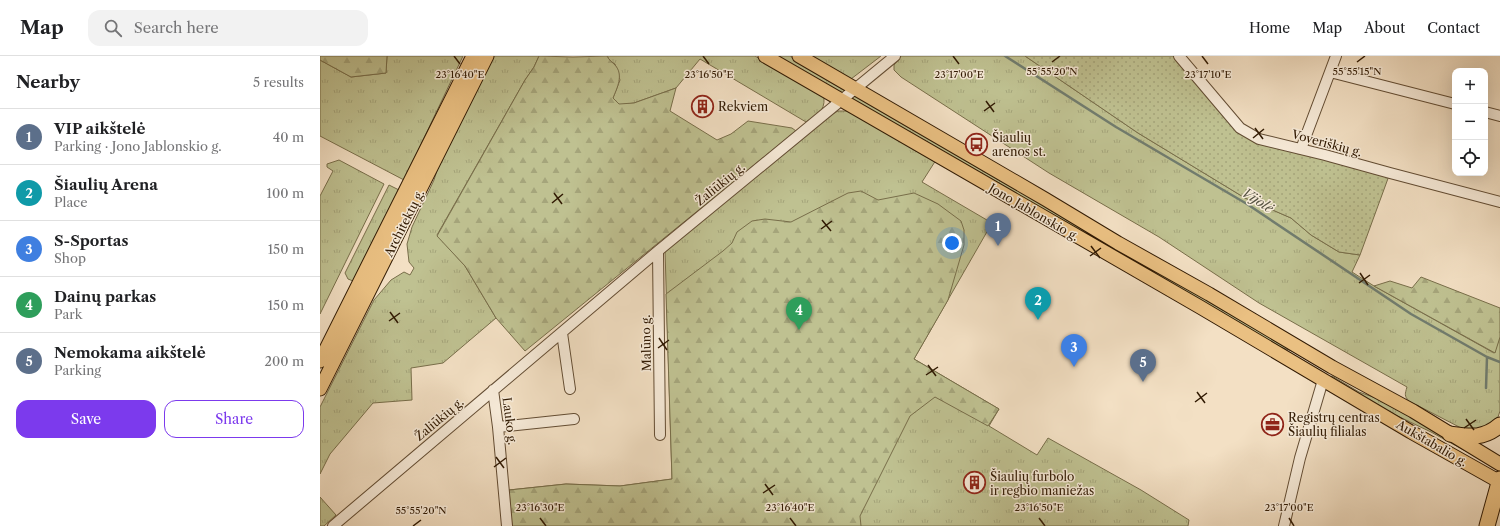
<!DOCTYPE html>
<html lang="en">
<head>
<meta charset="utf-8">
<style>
  :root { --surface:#fff; --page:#f2f2f2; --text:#202124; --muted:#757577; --line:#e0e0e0; --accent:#7c3aed }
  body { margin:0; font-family:"Libre Caslon Text",serif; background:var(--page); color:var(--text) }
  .controls { position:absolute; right:12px; top:12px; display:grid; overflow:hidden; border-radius:8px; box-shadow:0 4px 16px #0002 }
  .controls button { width:36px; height:36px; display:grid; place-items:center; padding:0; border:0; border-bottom:1px solid var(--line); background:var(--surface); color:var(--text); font:20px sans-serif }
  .you { position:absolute; left:632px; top:187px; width:14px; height:14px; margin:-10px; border:3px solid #fff; border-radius:50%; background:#1a73e8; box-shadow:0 0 0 6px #1a73e833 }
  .badge { display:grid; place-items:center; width:26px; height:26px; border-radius:50%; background:var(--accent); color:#fff; font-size:13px; font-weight:700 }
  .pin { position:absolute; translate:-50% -33px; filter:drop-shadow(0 1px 2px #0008) }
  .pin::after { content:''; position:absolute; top:21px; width:14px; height:12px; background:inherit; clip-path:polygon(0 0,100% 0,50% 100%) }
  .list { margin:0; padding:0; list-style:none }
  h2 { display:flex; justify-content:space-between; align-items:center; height:52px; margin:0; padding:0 16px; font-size:17px }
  h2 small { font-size:13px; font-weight:400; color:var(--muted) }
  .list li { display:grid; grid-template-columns:26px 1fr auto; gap:12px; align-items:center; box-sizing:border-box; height:56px; padding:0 16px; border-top:1px solid var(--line) }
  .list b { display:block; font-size:15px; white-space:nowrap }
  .list p { margin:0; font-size:13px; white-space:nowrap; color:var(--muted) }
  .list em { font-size:13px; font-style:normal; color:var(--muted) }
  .actions { display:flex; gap:8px; padding:12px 16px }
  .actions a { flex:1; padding:9px 0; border:1px solid var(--accent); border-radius:12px; text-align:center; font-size:14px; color:var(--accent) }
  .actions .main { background:var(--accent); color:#fff }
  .icon { flex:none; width:22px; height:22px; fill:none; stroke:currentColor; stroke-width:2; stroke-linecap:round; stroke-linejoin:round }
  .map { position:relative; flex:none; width:1180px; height:470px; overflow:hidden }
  header { display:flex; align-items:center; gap:24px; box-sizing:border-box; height:56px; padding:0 20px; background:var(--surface); border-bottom:1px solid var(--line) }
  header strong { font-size:19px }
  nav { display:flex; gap:22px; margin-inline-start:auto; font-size:14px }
  .search { width:280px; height:36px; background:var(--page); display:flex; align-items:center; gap:10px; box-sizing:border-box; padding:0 14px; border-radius:12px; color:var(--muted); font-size:15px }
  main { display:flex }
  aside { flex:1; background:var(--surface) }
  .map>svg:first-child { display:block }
  .grass { fill:url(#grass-tufts); stroke:#786e4a }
  .forest { fill:url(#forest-firs); stroke:#786e4a }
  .garden { fill:url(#garden-dots); stroke:#786e4a }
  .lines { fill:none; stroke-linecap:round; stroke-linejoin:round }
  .stream { stroke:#717c6e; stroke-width:2.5 }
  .minor-casing { stroke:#624c33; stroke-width:12 }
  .major-casing { stroke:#311a03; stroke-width:15 }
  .highway-casing { stroke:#311a03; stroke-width:17 }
  .minor { stroke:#f7ebd9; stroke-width:10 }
  .major { stroke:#eac082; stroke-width:13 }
  .highway { stroke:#eac082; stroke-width:15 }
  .ticks { fill:none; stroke:#311a03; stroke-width:1.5 }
  .labels { text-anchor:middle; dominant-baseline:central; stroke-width:3; stroke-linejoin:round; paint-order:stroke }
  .poi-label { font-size:12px; fill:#311a03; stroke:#f7ebd9; text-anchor:start }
  .street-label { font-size:12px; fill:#311a03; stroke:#f7ebd9 }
  .water-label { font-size:13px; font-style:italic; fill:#565342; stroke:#f7ebd9 }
  .ticks-label { font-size:10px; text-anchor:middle; fill:#311a03; stroke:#f7ebd9; stroke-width:3; stroke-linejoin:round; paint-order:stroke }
</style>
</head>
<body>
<header>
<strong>Map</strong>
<div class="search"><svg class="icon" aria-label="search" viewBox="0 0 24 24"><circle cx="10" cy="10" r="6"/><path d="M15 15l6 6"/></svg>Search here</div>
<nav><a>Home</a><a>Map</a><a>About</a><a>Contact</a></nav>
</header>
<main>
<aside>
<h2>Nearby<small>5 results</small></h2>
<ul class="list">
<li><span class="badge" style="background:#5c6f8a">1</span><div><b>VIP aikštelė</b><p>Parking · Jono Jablonskio g.</p></div><em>40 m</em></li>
<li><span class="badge" style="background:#0f9aa8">2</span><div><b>Šiaulių Arena</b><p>Place</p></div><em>100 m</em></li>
<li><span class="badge" style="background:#3f7fe0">3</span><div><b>S-Sportas</b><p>Shop</p></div><em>150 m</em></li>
<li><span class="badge" style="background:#2e9e5b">4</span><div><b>Dainų parkas</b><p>Park</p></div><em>150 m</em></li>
<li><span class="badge" style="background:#5c6f8a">5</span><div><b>Nemokama aikštelė</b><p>Parking</p></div><em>200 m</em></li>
</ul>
<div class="actions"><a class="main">Save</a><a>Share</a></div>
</aside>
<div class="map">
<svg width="1180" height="470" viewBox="0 0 1180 470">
  <defs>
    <pattern id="grass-tufts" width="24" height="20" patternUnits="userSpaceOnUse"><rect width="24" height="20" fill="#bfc191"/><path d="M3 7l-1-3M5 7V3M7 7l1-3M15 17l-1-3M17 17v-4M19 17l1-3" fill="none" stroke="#a5a57b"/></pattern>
    <pattern id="forest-firs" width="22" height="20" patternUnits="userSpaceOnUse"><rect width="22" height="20" fill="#bfc191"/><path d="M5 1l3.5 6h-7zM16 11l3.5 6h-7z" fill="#a5a57b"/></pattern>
    <pattern id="garden-dots" width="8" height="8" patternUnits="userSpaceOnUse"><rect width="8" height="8" fill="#bfc191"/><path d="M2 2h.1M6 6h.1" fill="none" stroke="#a5a57b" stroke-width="1.8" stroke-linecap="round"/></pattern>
  </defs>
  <rect width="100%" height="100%" fill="#f3e0c4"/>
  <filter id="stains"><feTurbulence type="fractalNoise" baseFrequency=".005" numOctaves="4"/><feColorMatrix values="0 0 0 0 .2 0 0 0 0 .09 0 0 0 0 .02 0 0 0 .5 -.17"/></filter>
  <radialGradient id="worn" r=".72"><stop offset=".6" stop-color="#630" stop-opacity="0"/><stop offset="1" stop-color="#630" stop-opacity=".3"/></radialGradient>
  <path class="grass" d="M 67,0 L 143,0 L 84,124 L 0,80 L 0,4 L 31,21 L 66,17 Z
    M 173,0 L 219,0 L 214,11 L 205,24 L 117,179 L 145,210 L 176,262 L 123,307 L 91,312 L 92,344 L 53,347 L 10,398 L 0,418 L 0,351 L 54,244 L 71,224 L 84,216 L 90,219 L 94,212 L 89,206 L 87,188 L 92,171 L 114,124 L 119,108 Z
    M 287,0 L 435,0 L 500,38 L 504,42 C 505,56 496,59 486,66 L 380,3 L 356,32 L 314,47 L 299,49 L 293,42 L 300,24 L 295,8 L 290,5 Z
    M 455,0 L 470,0 L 523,31 L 525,34 L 525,37 L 522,38 Z
    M 491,0 L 561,0 L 531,23 Z
    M 581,0 L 705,0 L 818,77 L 925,142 L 971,162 L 991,179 L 1019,196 L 1040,199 L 1032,216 L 1054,230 L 1174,297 L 1180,281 L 1180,355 L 1178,361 L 1169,372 L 1143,373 L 1089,345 C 1084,340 1085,338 1087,331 L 939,247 L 839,181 L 729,117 L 581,21 L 574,14 L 574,9 Z
    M 535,39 L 999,308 L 1001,312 L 972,295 L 951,288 L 532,44 Z
    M 518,55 L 527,55 L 616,104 L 602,126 L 672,167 L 594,303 L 679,353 L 669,370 L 717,399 L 728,382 L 821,434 L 869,464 L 868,470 L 192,470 L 189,434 L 246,428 L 300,430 L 352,423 L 345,194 L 512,58 Z
    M 19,104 L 64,128 L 0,258 L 0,140 L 13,115 L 7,111 L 7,108 Z
    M 69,129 L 79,134 L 33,225 L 28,223 L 25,217 Z
    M 1012,320 L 1039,336 L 1061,344 L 1158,400 L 1160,403 L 1111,376 L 1067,355 L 1010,321 Z
    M 0,441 L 16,459 L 4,470 L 0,470 Z"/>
  <path class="forest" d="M 0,0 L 67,0 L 66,17 L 31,21 L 0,4 Z
    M 219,0 L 253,1 L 287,0 C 289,4 292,6 295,9 C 304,19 297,32 293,42 L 299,48 L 314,47 L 356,32 L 350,55 L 397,84 L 411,78 L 428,65 L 472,72 L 476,75 L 205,295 L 176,262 L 145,210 L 117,180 L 205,24 L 214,11 Z
    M 541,135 L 558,144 L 594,137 L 618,148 L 641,165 L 644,174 L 644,189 L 628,244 L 594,303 L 679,353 L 668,370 L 615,341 L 590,360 L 540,460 L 541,470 L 192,470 L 189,434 L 246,428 L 300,430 L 352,423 L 346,238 L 403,195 L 412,187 L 417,176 L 432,165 L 445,163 L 471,166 L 528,137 Z
    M 1101,221 L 1180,252 L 1180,281 L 1175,297 L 1054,230 L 1070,225 L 1092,232 Z"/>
  <path class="garden" d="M 705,0 L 859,0 L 920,72 L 1070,117 L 1040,199 L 1019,196 L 991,179 L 971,162 L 925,142 L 818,77 Z"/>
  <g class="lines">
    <path class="stream" d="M 685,0 L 796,71 L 927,148 L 1091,258 L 1167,301 L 1180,306
      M 1166,332 L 1167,301"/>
    <defs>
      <path id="minor" d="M 859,0 L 920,72 L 939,83 L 1005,99 L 1070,117 L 1180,146
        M 1010,16 L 1135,48
        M 1165,56 L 1180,60
        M 981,93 L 1016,0
        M 338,195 L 340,379
        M 242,277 L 250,333
        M 173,334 L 178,371 L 187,470
        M 178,371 L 254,363
        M 13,470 L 338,195 L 575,0
        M 964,470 L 980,402 L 1003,324"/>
      <path id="major" d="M 445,0 L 880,251 L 1091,376 L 1180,426
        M 479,0 L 725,143 L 798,187 L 889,238 L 1012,311 L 1093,355 L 1180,408
        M 0,305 L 153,0
        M 0,333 L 167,0"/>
      <path id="highway" d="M 1130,378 C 1151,381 1164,383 1180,369
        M 1167,470 L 1180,423"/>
    </defs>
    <use href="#minor" class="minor-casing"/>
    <use href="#major" class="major-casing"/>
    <use href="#highway" class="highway-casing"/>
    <use href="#minor" class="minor"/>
    <use href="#major" class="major"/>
    <use href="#highway" class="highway"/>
  </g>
  <path class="ticks" d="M 134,0 L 140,8M 383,0 L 389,8M 633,0 L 639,8M 882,0 L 888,8M 732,6 L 740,0M 1037,6 L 1045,0M 666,45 L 674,56M 664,55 L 675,47M 935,72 L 943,83M 933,82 L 944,73M 234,137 L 242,148M 232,147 L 243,138M 502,164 L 511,175M 501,173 L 512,165M 771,190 L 780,202M 770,200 L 781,192M 1040,217 L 1048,229M 1039,227 L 1050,219M 70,256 L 78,267M 69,265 L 80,257M 339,282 L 347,294M 338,292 L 349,284M 608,309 L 616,320M 606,319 L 618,311M 877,336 L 885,347M 875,346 L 887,337M 1146,363 L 1154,374M 1144,372 L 1156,364M 176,401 L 184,412M 174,411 L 186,402M 445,428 L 453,439M 443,437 L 455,429M 220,462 L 226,470M 470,462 L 476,470M 719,462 L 725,470M 969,462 L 974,470M 93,470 L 101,464"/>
  <defs>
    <symbol id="building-ring" viewBox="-11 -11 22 22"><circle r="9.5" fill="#f7ebd9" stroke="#8f2418" stroke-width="1.5"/><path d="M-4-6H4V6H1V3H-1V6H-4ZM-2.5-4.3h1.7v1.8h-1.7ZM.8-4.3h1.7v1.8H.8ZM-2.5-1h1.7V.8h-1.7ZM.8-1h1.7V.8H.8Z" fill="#8f2418"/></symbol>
    <symbol id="bus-ring" viewBox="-11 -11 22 22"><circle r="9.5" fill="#f7ebd9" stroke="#8f2418" stroke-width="1.5"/><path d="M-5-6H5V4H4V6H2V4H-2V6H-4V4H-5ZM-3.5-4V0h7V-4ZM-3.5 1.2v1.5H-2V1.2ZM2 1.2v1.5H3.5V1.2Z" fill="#8f2418"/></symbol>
    <symbol id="office-ring" viewBox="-11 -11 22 22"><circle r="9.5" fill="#f7ebd9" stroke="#8f2418" stroke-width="1.5"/><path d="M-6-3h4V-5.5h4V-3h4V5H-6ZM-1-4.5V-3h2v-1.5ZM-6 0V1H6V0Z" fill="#8f2418"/></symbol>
  </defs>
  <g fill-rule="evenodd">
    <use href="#building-ring" x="370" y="38" width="25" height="25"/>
    <use href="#bus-ring" x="644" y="76" width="25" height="25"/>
    <use href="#office-ring" x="940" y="356" width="25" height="25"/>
    <use href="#building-ring" x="642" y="414" width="25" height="25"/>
  </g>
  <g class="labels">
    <g class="poi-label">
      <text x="398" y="50">Rekviem</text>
      <text x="672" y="81">Šiaulių<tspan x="672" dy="14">arenos st.</tspan></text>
      <text x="968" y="361">Registrų centras<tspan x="968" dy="14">Šiaulių filialas</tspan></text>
      <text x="670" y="420">Šiaulių furbolo<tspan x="670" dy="14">ir regbio maniežas</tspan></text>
    </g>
    <g class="street-label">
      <text transform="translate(1007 87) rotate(15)">Voveriškių g.</text>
      <text transform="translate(400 128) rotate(-39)">Žaliūkių g.</text>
      <text transform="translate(714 156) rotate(30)">Jono Jablonskio g.</text>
      <text transform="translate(84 167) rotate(-63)">Architektų g.</text>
      <text transform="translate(326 287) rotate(-91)">Malūno g.</text>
      <text transform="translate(119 363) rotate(-40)">Žaliūkių g.</text>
      <text transform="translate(190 365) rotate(83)">Lauko g.</text>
      <text transform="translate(1112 387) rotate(30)">Aukštabalio g.</text>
    </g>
    <g class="water-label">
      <text transform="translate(938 144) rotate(33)">Vijolė</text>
    </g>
  </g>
  <g class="ticks-label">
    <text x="732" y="19">55°55'20"N</text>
    <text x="1037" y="19">55°55'15"N</text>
    <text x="140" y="22">23°16'40"E</text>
    <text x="389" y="22">23°16'50"E</text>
    <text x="639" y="22">23°17'00"E</text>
    <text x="888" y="22">23°17'10"E</text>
    <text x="220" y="455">23°16'30"E</text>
    <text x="470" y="455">23°16'40"E</text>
    <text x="719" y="455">23°16'50"E</text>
    <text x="969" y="455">23°17'00"E</text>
    <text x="101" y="458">55°55'20"N</text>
  </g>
  <rect width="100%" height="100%" filter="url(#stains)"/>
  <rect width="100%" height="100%" fill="url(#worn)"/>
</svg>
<div class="controls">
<button>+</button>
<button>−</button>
<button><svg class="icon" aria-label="locate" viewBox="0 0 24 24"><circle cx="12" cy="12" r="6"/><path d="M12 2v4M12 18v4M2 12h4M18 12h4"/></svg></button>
</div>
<div class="you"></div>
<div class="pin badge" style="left:678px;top:190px;background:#5c6f8a">1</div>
<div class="pin badge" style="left:718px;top:264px;background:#0f9aa8">2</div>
<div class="pin badge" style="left:754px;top:311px;background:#3f7fe0">3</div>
<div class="pin badge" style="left:479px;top:274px;background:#2e9e5b">4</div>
<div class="pin badge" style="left:823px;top:326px;background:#5c6f8a">5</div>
</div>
</main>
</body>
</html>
